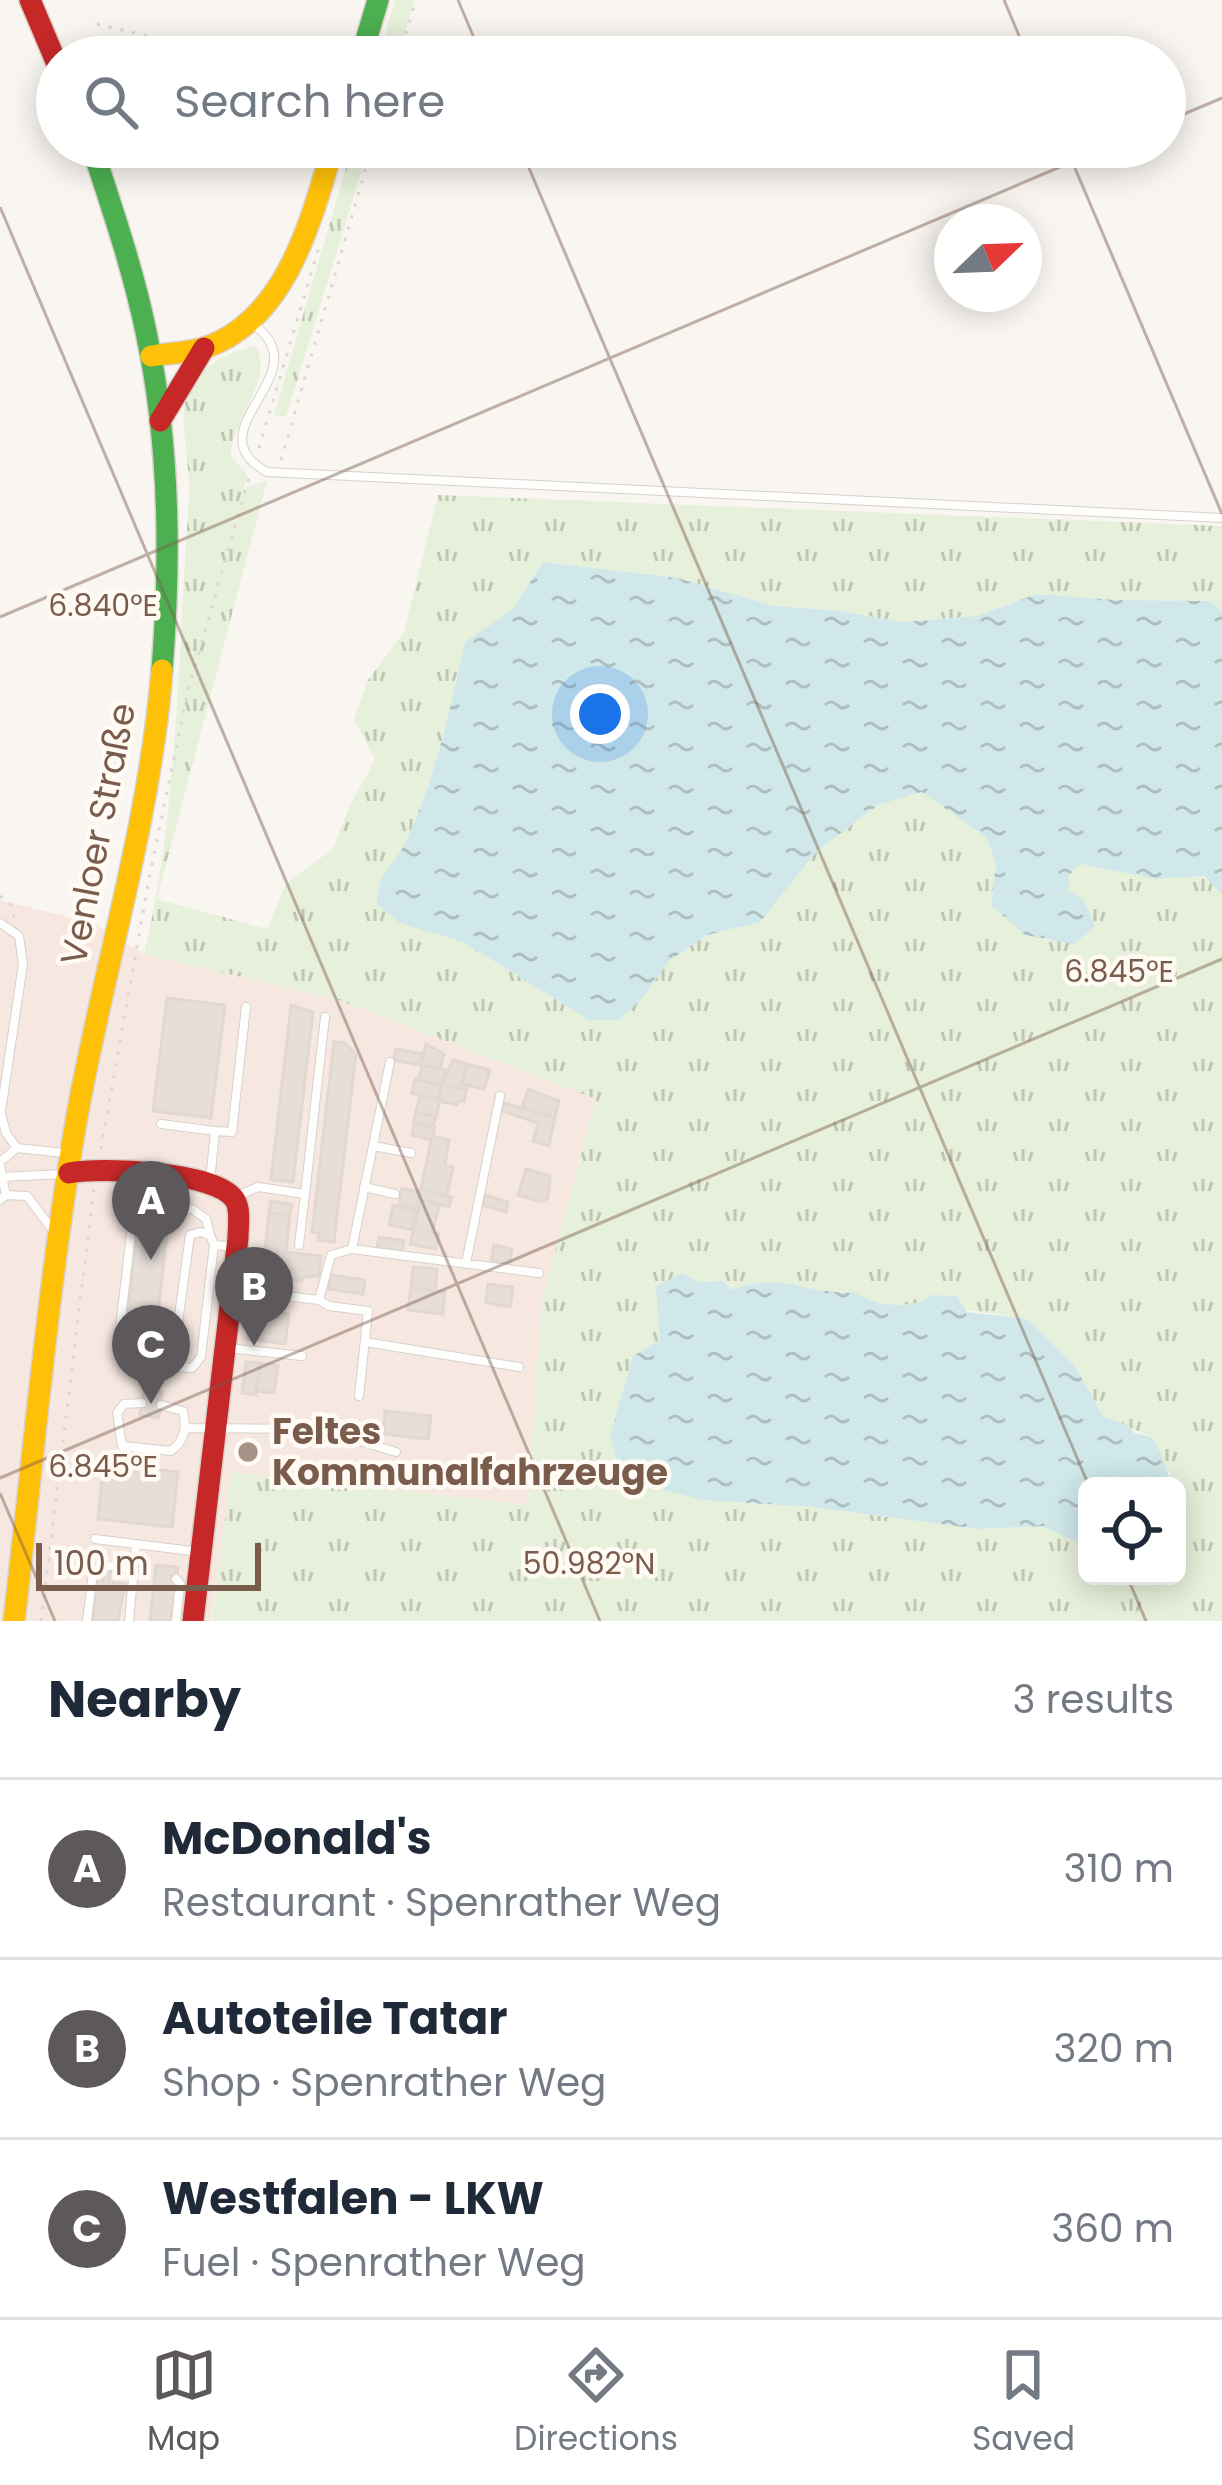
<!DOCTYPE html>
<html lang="en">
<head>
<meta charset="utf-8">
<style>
  :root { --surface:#fff; --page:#f6f6f7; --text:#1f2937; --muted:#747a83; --line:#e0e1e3; --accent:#5c585b }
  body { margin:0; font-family:Poppins,sans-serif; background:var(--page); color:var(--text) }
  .controls { position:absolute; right:36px; bottom:36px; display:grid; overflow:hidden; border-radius:18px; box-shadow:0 6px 30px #0003 }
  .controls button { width:108px; height:108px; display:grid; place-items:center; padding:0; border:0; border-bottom:3px solid var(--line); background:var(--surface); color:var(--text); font:60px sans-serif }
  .compass { position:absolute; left:934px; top:204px; width:108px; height:108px; border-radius:50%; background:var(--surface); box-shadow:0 6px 30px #0003; rotate:67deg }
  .scale { position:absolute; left:36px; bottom:30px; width:225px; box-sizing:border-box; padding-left:12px; border:6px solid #7a5c4d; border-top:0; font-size:33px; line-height:42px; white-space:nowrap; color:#7a5c4d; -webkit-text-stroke:9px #fffaf3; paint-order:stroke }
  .you { position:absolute; left:600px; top:714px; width:42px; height:42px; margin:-30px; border:9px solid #fff; border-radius:50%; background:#1a73e8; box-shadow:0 0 0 18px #1a73e833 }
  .badge { display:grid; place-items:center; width:78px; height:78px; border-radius:50%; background:var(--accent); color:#fff; font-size:39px; font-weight:700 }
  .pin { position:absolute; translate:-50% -99px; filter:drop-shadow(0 3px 6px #0008) }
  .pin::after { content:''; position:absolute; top:63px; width:42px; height:36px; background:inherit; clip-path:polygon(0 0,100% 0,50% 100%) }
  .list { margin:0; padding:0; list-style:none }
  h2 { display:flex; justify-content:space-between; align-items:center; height:156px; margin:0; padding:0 48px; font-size:51px }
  h2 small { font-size:39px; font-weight:400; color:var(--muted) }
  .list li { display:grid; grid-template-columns:78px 1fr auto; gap:36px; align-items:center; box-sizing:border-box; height:180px; padding:0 48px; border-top:3px solid var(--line) }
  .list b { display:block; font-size:45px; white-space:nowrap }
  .list p { margin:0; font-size:39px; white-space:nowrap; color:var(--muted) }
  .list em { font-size:39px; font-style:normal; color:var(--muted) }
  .icon { flex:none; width:66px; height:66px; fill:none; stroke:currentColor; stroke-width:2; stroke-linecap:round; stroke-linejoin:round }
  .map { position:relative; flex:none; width:1222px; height:1621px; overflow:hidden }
  .search { position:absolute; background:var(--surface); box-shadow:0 6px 30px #0003; left:36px; right:36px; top:36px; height:132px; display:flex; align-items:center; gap:30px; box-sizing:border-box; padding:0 42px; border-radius:66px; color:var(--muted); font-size:45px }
  .sheet { height:696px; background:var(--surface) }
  nav { display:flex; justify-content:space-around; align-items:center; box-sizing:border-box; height:168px; border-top:3px solid var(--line); background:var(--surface); font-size:33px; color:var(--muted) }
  nav a { display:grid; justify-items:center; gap:6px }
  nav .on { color:var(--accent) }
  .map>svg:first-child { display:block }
  .commercial { fill:#f6e8e1 }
  .grass { fill:url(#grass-tufts); fill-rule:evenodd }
  .water { fill:url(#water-ripples) }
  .building { fill:#e6ded7; stroke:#e2d8d2; stroke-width:3 }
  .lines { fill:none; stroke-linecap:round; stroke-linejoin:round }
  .lane-casing { stroke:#d7d1cb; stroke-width:10 }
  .fast-casing { stroke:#d9d2cb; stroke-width:24 }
  .slow-casing { stroke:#d9d2cb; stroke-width:24 }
  .jam-casing { stroke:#d9d2cb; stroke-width:24 }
  .path { stroke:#dcd5d0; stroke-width:3; stroke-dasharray:3 9; stroke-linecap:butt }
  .lane { stroke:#fefefd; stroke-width:8 }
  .fast { stroke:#4caf50; stroke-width:21 }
  .slow { stroke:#ffc107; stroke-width:21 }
  .jam { stroke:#c62828; stroke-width:21 }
  .ticks { fill:none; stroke:#7a5c4d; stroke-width:3; stroke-opacity:0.45 }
  .poi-dot { fill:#a69286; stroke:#fffaf3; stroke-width:4.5 }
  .labels { text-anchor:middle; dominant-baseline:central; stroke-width:9; stroke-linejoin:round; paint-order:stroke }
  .street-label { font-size:36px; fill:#7a5c4d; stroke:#fffaf3 }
  .poi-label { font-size:36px; font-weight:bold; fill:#7a5c4d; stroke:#fffaf3; text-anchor:start }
  .ticks-label { font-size:30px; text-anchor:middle; fill:#7a5c4d; stroke:#fffaf3; stroke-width:9; stroke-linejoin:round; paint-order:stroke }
</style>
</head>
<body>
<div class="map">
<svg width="1222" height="1621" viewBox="0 0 1222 1621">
  <defs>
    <pattern id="grass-tufts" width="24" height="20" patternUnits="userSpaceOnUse" patternTransform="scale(3)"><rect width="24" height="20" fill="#e7f0db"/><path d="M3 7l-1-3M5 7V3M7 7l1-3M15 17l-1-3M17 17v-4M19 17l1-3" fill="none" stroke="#c0c6b4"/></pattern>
    <pattern id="water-ripples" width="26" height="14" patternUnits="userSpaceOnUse" patternTransform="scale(3)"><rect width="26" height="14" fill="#d0e8ea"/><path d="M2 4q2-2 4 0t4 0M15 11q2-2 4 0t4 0" fill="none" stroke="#aebfc0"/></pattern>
  </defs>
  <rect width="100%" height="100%" fill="#f9f5f0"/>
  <path class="commercial" d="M 0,900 L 96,924 L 144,954 L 339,1000 L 596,1098 L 542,1300 L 528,1505 L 232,1472 L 211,1621 L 0,1621 Z"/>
  <path class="grass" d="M 395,0 L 415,0 L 397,57 L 379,57 Z
    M 352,147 L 369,147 L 286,417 L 274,415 Z
    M 255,346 C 276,377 231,420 231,456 L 247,474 L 244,488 L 267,481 L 157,899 L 267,929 L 286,883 L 333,849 L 350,805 L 375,760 L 354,719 L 368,680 L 404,632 L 438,495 L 1222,526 L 1222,611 L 1210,601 L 1116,600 L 1037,594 L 977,616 L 900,622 L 841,611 L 774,606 L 677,578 L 543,562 L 512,610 L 465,642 C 450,709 436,777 407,839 C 394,868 377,869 377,904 L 399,923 L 463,942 L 589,1020 L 619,1020 L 644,996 L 668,961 L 707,935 L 760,922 L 817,851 L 878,805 L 923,792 L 986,837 L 996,863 L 991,905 L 1068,890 L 1069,875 L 1080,863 L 1156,879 L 1204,876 L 1222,895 L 1222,1621 L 212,1621 L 231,1472 L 528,1505 L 542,1300 L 596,1099 L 339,1000 L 144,954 C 179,807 178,650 189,499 C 191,470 180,425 185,399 C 191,370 229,352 255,346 ZM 723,1281 L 732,1290 C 775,1271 811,1296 854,1292 L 862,1298 L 896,1306 L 921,1303 L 1028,1319 L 1074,1365 L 1104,1417 L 1150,1436 L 1170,1474 L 1171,1486 L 1177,1486 L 1177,1576 L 1087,1576 L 1087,1547 L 1042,1526 L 978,1529 L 813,1507 L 702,1500 L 633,1356 L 660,1340 L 700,1282 Z"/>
  <path class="water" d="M 543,562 L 677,578 L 774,606 L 842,611 L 900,622 L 977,616 L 1037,594 L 1116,600 L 1210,601 L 1222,611 L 1222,895 L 1204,876 L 1156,879 L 1081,864 L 1069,875 L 1068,890 L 1084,900 L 1095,926 L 1074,944 L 1025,935 L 991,905 L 996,863 L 986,837 L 922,792 L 878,805 L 817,851 L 760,922 L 707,935 L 669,961 L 644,996 L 619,1020 L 589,1020 L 463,942 L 399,923 L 377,904 C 377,868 394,868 407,839 C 436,777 450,709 465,642 L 512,610 Z
    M 681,1273 L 700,1282 L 723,1281 L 732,1290 C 778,1270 809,1296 854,1292 C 873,1305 912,1312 931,1295 L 957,1296 L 967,1312 L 1028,1319 L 1074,1365 L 1104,1417 L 1128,1425 L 1134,1433 C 1139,1434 1149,1435 1153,1439 C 1158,1445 1171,1478 1171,1486 L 1087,1486 L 1087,1547 L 1042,1526 L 978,1529 L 813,1507 L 702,1500 L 636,1482 L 619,1468 L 610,1436 L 633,1356 L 660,1340 L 656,1287 Z"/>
  <path class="building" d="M 167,998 L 225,1005 L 211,1118 L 153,1111 Z
    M 291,1005 L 313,1012 L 293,1182 L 271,1180 Z
    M 334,1042 L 345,1043 L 356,1054 L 334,1242 L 318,1240 L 319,1233 L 312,1232 Z
    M 426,1044 L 444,1054 L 440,1069 L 420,1065 Z
    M 396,1049 L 423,1054 L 420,1065 L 394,1060 Z
    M 453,1060 L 467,1064 L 461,1084 L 468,1085 L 466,1090 L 442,1084 Z
    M 467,1064 L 490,1070 L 484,1089 L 461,1084 Z
    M 422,1065 L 446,1070 L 442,1086 L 419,1080 Z
    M 415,1079 L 442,1086 L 438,1099 L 412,1093 Z
    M 442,1084 L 466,1090 L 464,1102 L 459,1101 L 457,1105 L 439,1101 Z
    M 528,1089 L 559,1101 L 555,1117 L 522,1108 Z
    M 420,1095 L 440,1100 L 436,1117 L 416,1112 Z
    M 504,1103 L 555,1117 L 549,1146 L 533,1141 L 538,1123 L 502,1111 Z
    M 416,1112 L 436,1117 L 433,1127 L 413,1123 Z
    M 415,1123 L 435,1128 L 431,1140 L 412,1135 Z
    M 432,1136 L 449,1140 L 445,1165 L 453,1167 L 447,1196 L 421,1189 Z
    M 526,1169 L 550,1176 L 548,1198 L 541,1202 L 518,1195 Z
    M 402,1188 L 419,1192 L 416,1208 L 399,1204 Z
    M 420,1189 L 452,1197 L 449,1207 L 418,1199 Z
    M 485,1195 L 508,1202 L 506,1212 L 482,1205 Z
    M 421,1200 L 440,1205 L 432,1232 L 439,1234 L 436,1249 L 410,1244 Z
    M 271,1201 L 292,1204 L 290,1215 L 269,1213 Z
    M 393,1205 L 416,1210 L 412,1230 L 389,1225 Z
    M 269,1213 L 290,1215 L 286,1252 L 321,1256 L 319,1276 L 302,1277 L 302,1281 L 262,1277 Z
    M 137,1229 L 167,1233 L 158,1314 L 128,1311 Z
    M 379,1237 L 404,1241 L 402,1252 L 377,1248 Z
    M 494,1245 L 512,1249 L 509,1264 L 491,1260 Z
    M 413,1267 L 437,1269 L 435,1291 L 411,1288 Z
    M 331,1275 L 365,1280 L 363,1294 L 329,1289 Z
    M 488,1284 L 513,1287 L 510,1307 L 486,1303 Z
    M 411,1288 L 445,1292 L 443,1314 L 408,1310 Z
    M 252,1310 L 289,1314 L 285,1344 L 248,1339 Z
    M 246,1362 L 260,1363 L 256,1395 L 242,1393 Z
    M 260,1363 L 278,1365 L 274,1393 L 256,1391 Z
    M 144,1390 L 162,1392 L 159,1418 L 140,1415 Z
    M 385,1411 L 431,1416 L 428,1439 L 383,1434 Z
    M 104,1463 L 178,1472 L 172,1527 L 98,1519 Z
    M 156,1565 L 178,1567 L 171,1621 L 150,1621 Z
    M 104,1569 L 111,1570 L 109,1582 L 125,1584 L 118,1621 L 93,1621 L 96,1581 L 103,1582 Z"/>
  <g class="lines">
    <defs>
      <path id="lane" d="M 252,322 C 258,328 268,336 271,344 C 292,388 200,435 267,472 L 1222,518
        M 0,923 L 19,936 L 23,964 L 0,1118
        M 1,1113 L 6,1133 L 17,1148 L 64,1153
        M 161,1124 L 215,1131
        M 373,1146 L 411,1153
        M 0,1162 L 17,1148
        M 0,1165 L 6,1195
        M 0,1177 L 64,1174
        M 210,1181 L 215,1131 L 232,1132 L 246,1007
        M 364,1187 L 395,1194
        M 235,1197 L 258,1187 L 305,1194 L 325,1017
        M 0,1200 L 6,1195 L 27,1196 L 52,1229
        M 214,1245 L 201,1357 L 192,1368 L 178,1367 L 173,1359 L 190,1235 L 200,1232 L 210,1235 L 214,1245 L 236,1247
        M 299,1245 L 305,1194
        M 352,1249 L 390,1062
        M 466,1263 L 500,1096
        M 234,1290 L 319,1300 L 331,1255 L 352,1249 L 539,1273
        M 319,1300 L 329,1306 L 368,1311 L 359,1396
        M 365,1342 L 519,1367
        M 227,1348 L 302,1356
        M 178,1367 C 155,1364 127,1368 118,1344 L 133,1217 L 147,1204 L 192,1209 L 206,1219 L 210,1234
        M 142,1403 L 124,1404 L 117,1413 L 122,1446 L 171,1451 C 185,1441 187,1427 183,1411 L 161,1405
        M 185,1428 L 321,1429 L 396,1452
        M 95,1539 L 200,1552
        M 87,1621 L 93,1572 L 103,1565 L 134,1569
        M 129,1621 L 136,1545
        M 176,1621 L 180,1583 L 176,1579"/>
      <path id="fast" d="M 361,57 L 378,0
        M 92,147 C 112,208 133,269 146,332 C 170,442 171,557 162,670"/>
      <path id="slow" d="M 151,356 C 169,353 190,353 207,347 C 287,318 311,220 333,147
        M 14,1621 C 34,1453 48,1283 77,1116 C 104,967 150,821 162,670"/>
      <path id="jam" d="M 30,0 L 57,64
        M 160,421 L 204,348
        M 69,1173 C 101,1167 217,1171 235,1200 C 241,1210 238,1227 238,1238 L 193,1621"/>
    </defs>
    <use href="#lane" class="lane-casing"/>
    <use href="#fast" class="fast-casing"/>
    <use href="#slow" class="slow-casing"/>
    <use href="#jam" class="jam-casing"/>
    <path class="path" d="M 97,24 L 235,57
      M 399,57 L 416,0
      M 259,448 L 318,250
      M 281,460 L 372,147
      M 0,896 L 11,905 L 14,917
      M 101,1149 L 149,879 L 188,691 L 250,474
      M 41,1621 L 94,1188"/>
    <use href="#lane" class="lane"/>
    <use href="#fast" class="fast"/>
    <use href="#slow" class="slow"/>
    <use href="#jam" class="jam"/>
  </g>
  <path class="ticks" d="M 458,0 L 482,57M 1004,0 L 1028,57M 1165,122 L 1222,98M 520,147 L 1089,1486M 1066,147 L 1222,514M 0,207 L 600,1621M 0,617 L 1107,147M 0,1478 L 1222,959M 0,1493 L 55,1621M 1127,1576 L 1146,1621"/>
  <circle class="poi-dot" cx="248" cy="1452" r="12"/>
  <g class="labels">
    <g class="street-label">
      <text transform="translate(98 834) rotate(-79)">Venloer Straße</text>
    </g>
    <g class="poi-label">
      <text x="272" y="1431">Feltes<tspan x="272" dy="41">Kommunalfahrzeuge</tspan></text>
    </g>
  </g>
  <g class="ticks-label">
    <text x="103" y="616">6.840°E</text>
    <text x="1119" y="982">6.845°E</text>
    <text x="103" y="1477">6.845°E</text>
    <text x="589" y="1574">50.982°N</text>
  </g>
</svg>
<div class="controls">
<button><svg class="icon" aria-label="locate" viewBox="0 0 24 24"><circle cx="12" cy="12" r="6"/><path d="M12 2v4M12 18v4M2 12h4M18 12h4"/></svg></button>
</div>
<svg class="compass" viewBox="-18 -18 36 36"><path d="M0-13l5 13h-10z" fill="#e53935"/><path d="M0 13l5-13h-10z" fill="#747a83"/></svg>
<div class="scale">100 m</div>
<div class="you"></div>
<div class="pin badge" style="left:151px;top:1260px">A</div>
<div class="pin badge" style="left:254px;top:1346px">B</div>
<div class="pin badge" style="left:151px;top:1404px">C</div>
<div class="search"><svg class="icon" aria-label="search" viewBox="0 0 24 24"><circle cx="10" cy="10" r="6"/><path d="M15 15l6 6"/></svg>Search here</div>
</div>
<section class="sheet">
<h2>Nearby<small>3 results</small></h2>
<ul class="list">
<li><span class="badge">A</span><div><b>McDonald's</b><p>Restaurant · Spenrather Weg</p></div><em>310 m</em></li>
<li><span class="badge">B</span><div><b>Autoteile Tatar</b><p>Shop · Spenrather Weg</p></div><em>320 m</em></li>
<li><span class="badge">C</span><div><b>Westfalen - LKW</b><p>Fuel · Spenrather Weg</p></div><em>360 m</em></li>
</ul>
</section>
<nav>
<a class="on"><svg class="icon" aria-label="map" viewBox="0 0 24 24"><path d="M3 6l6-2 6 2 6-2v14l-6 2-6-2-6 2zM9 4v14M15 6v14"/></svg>Map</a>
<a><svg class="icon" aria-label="directions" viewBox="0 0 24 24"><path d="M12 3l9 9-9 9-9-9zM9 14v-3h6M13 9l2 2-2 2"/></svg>Directions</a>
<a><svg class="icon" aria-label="saved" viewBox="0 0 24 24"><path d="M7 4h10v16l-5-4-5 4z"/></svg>Saved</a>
</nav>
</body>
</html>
